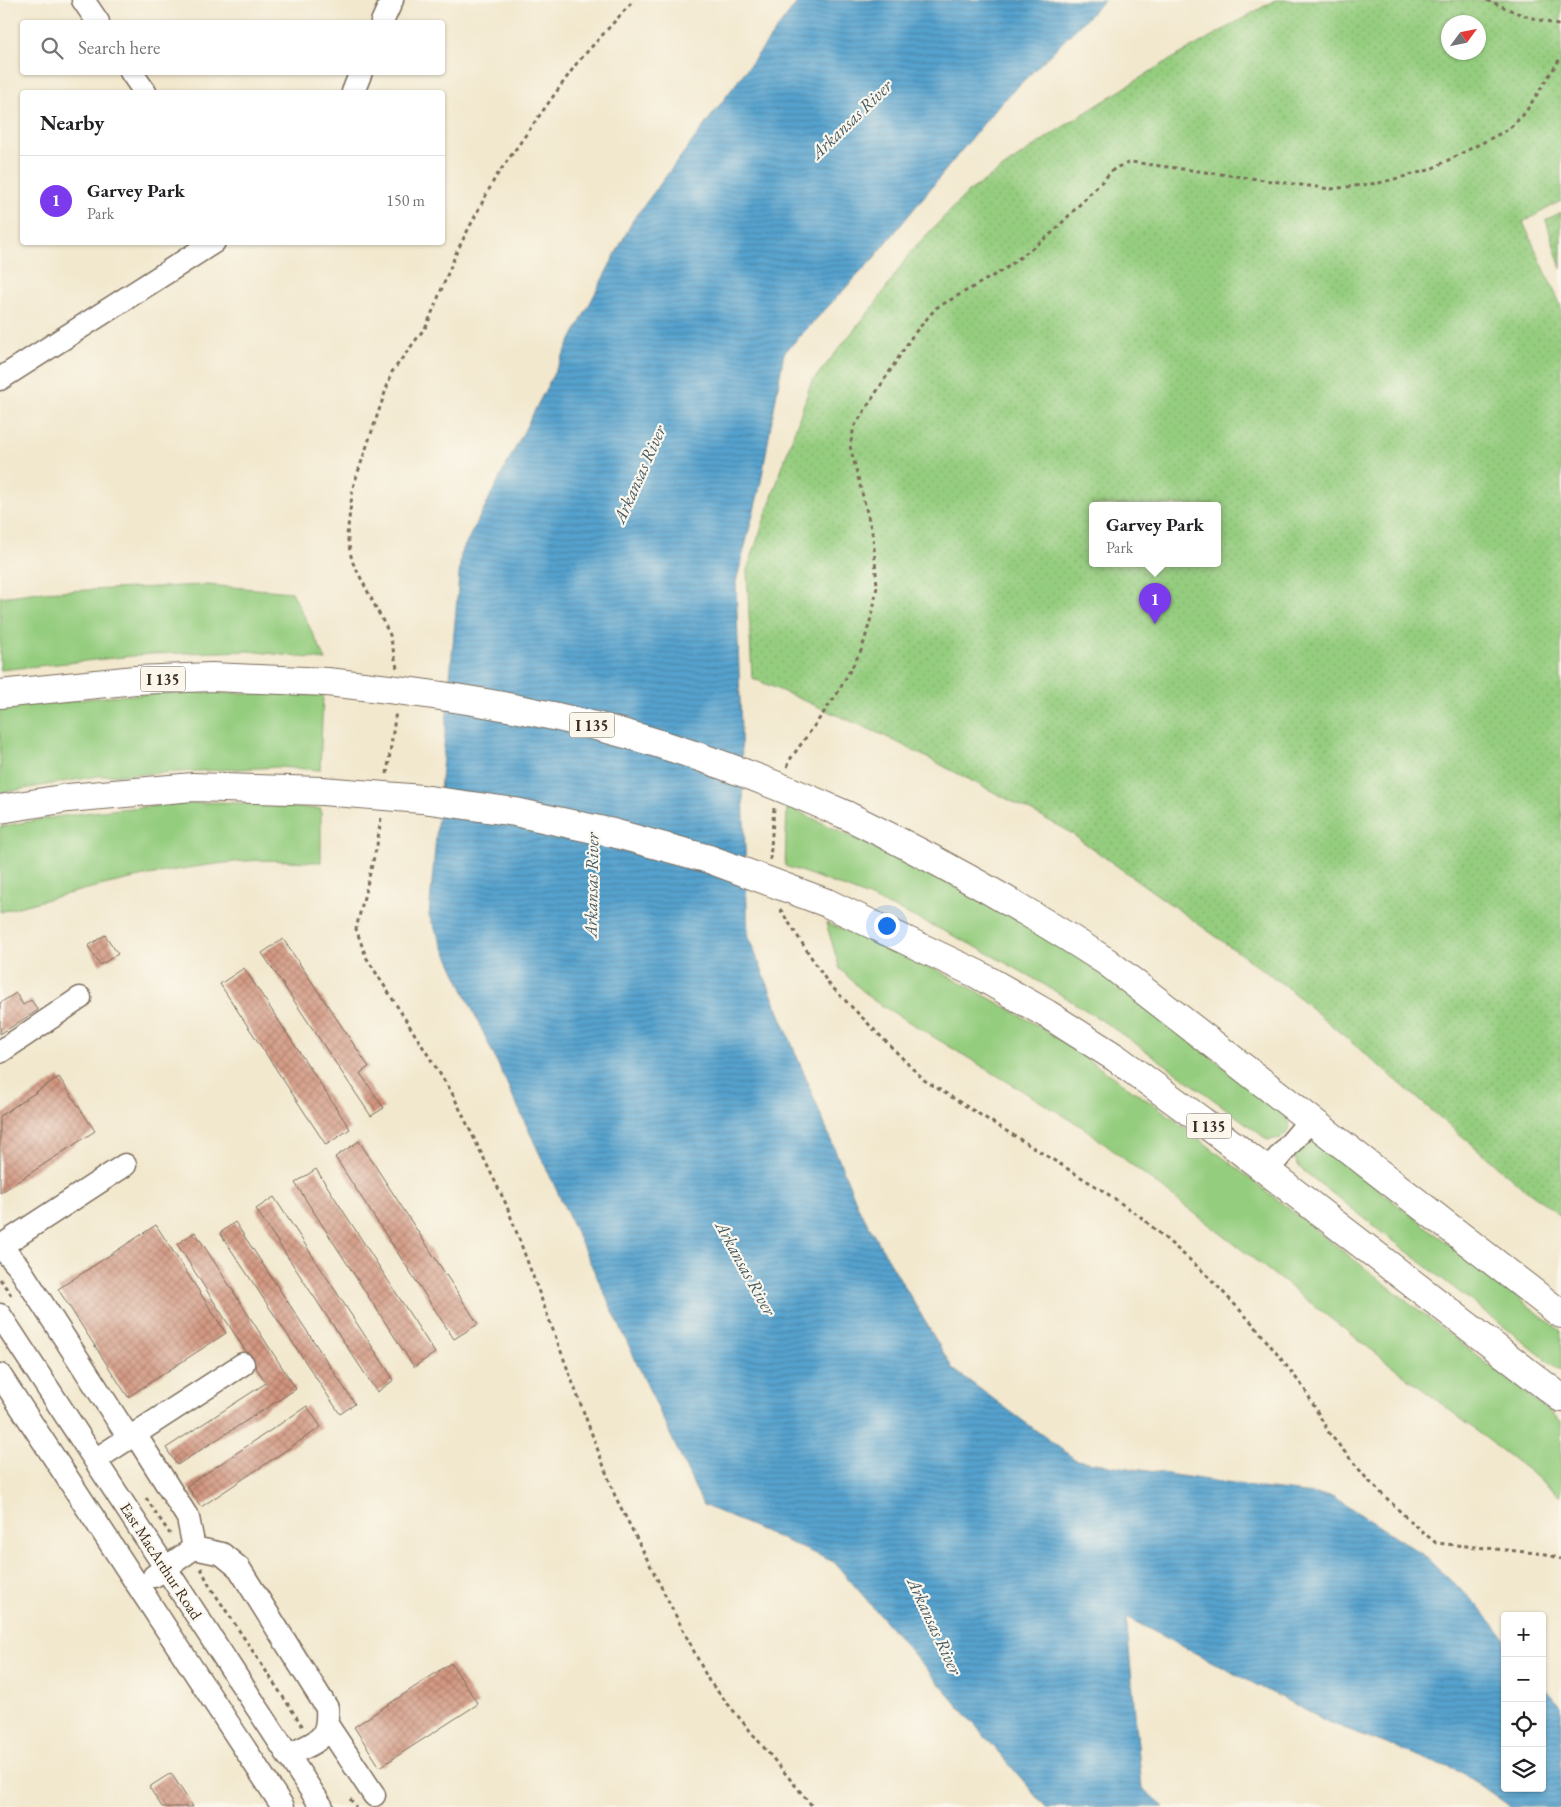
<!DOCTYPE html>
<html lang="en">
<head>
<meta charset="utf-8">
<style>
  :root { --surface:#fff; --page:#f2f2f2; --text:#202124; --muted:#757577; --line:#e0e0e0; --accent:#7c3aed }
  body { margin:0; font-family:"EB Garamond",serif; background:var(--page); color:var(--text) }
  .controls { position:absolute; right:15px; bottom:15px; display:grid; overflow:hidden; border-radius:5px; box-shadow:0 1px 4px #0004 }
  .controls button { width:45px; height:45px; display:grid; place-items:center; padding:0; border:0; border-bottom:1px solid var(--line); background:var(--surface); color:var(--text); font:25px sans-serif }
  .compass { position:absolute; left:1441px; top:15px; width:45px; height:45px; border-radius:50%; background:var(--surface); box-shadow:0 1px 4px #0004; rotate:57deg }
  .you { position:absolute; left:886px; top:925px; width:18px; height:18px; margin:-12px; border:4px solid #fff; border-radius:50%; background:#1a73e8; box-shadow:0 0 0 8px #1a73e833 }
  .badge { display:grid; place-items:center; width:32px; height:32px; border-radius:50%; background:var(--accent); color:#fff; font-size:16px; font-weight:700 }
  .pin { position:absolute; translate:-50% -41px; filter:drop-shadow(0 1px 2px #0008) }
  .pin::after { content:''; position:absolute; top:26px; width:18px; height:15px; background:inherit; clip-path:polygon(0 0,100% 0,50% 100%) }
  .popup { position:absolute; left:1089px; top:502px; width:132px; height:65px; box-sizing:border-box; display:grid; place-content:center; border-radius:5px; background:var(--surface); filter:drop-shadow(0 1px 4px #0005); font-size:16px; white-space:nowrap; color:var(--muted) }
  .popup b { font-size:19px; color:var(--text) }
  .popup::after { content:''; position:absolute; left:50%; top:100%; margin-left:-10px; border:10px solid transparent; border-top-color:var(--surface) }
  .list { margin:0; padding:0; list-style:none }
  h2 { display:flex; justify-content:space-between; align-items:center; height:65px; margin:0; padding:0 20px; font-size:21px }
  h2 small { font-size:16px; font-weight:400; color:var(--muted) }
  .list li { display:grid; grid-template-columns:32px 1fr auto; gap:15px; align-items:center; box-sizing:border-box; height:90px; padding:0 20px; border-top:1px solid var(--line) }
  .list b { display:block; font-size:19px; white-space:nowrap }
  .list p { margin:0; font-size:16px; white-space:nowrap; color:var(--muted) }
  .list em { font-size:16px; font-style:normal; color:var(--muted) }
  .icon { flex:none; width:28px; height:28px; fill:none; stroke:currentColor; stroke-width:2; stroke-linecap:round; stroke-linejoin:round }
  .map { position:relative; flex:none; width:1561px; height:1807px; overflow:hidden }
  .search { position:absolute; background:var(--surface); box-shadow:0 1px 4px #0004; left:20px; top:20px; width:425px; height:55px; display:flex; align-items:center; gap:12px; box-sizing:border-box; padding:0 18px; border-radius:5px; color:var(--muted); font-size:19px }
  .panel { position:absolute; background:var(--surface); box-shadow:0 1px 4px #0004; left:20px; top:90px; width:425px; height:155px; border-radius:5px }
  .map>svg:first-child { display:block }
  .grass { fill:#95cd7f; stroke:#687c4e }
  .park { fill:url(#park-dots); stroke:#687c4e; fill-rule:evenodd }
  .garden { fill:url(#garden-furrows); stroke:#687c4e }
  .water { fill:url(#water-rules); stroke:#486676 }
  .building { fill:url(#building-cross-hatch) }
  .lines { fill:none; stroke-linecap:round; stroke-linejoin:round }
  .minor-casing { stroke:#7b6c5c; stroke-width:25 }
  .highway-casing { stroke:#7b6c5c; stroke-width:30 }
  .path { stroke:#7b6c5c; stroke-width:3; stroke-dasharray:4 4; stroke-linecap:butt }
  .minor { stroke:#fff; stroke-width:22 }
  .highway { stroke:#fff; stroke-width:28 }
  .highway-bridge-casing { stroke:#7b6c5c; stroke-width:30; stroke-linecap:butt }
  .highway-bridge { stroke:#fff; stroke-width:28 }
  .labels { text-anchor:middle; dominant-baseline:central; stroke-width:4.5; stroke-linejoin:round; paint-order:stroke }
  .shield { fill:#fbf7ec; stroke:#75685c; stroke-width:1 }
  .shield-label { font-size:15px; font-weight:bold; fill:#3b2a1e }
  .street-label { font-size:16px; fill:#3b2a1e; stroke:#fbf7ec }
  .water-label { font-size:18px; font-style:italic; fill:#455a64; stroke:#fbf7ec }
</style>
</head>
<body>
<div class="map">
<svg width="1561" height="1807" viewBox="0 0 1561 1807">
  <defs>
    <pattern id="park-dots" width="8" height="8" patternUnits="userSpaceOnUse" patternTransform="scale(1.25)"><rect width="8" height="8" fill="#95cd7f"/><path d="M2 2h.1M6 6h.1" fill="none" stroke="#81b06d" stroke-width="1.8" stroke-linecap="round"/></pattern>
    <pattern id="garden-furrows" width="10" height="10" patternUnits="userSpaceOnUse" patternTransform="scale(1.25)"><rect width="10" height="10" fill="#95cd7f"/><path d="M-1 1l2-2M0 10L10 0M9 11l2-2" fill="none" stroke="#81b06d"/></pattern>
    <pattern id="water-rules" width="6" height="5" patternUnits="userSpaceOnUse" patternTransform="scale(1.25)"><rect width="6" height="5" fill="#55a2ce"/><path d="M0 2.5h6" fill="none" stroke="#4884a7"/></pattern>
    <pattern id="building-cross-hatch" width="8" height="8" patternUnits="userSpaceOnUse" patternTransform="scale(1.25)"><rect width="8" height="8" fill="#d1947e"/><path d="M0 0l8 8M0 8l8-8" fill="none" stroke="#ab7967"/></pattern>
  </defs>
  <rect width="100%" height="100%" fill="#fbf7ec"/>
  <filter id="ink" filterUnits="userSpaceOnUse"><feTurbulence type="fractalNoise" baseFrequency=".02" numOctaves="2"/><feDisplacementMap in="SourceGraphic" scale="10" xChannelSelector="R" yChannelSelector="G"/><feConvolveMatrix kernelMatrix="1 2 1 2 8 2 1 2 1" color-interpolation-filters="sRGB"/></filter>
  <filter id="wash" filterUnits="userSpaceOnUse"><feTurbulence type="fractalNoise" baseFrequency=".0096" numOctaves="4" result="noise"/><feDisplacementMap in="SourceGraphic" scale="20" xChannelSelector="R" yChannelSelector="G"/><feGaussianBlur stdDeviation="1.12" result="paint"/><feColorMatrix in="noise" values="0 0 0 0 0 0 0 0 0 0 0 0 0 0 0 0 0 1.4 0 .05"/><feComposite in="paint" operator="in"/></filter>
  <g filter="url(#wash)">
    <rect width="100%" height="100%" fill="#f2e8ce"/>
    <path class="grass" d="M 207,585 L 292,592 L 326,660 L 249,651 L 151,654 L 0,670 L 0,597 L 39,592 Z
      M 195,692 L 323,695 L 320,770 L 278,767 L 98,776 L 0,793 L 0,708 L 114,696 Z
      M 222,802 L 321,809 L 321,862 C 296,862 270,859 245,861 C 162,868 81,890 0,912 L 0,827 C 73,812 147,805 222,802 Z
      M 787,806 L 996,906 L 1079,956 L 1283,1112 L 1290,1123 L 1289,1131 L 1281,1138 L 1268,1140 C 1213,1099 1158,1058 1101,1020 C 1005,957 894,902 785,866 Z
      M 826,923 L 899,950 L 975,990 L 1037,1025 L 1166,1113 L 1561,1421 L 1561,1496 L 1084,1128 L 871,999 L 840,969 Z
      M 1311,1142 L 1327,1150 L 1561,1331 L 1561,1371 L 1301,1169 L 1295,1160 L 1299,1148 Z"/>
    <path class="park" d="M 1275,0 L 1561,0 L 1561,201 L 1523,222 L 1561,306 L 1561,1216 L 1515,1181 L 1284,985 L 1065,829 L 885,736 L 752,678 L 747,570 L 811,383 L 876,303 L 912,250 L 968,192 L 1058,130 L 1156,68 ZM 1448,22 L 1478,22 L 1478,52 L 1448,52 ZM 1092,505 L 1218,505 L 1218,563 L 1092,563 Z"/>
    <path class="garden" d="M 1561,212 L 1561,269 L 1546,220 Z"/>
    <path class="water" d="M 799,0 L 1105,0 L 997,107 L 873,259 L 784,353 L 760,487 L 736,582 L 748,936 L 859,1209 L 953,1369 L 1076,1460 L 1253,1487 L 1332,1496 L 1422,1554 L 1475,1603 L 1505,1638 L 1505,1788 L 1542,1788 L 1542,1684 L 1561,1706 L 1561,1807 L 1511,1807 L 1463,1773 L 1328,1722 L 1126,1617 L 1142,1788 L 1164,1807 L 1046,1807 L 834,1562 L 703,1505 L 429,916 L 461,553 L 633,220 Z"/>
    <g id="blocks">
      <path class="building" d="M 105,935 L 118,954 L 100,965 L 88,946 Z
        M 283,939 L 369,1067 L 360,1073 L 384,1108 L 371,1116 L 262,953 Z
        M 244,968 L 350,1129 L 326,1145 L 220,984 Z
        M 16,993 L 23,1005 L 31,1000 L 38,1010 L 0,1034 L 0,1003 Z
        M 59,1077 L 95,1131 L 0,1193 L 0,1116 Z
        M 359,1141 L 478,1324 L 454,1339 L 335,1157 Z
        M 316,1169 L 435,1353 L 414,1367 L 295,1183 Z
        M 274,1197 L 394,1380 L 377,1392 L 256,1209 Z
        M 235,1222 L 355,1404 L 340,1414 L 220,1233 Z
        M 156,1225 L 226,1333 L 128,1397 L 58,1289 Z
        M 195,1232 L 296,1389 L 177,1465 L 166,1448 L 266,1383 L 177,1244 Z
        M 307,1406 L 321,1427 L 201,1507 L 187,1486 Z
        M 451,1663 L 478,1704 L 380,1767 L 354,1727 Z
        M 171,1773 L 193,1807 L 162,1807 L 149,1787 Z"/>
    </g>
  </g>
  <g filter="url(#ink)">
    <use href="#blocks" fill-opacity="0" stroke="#7b6c5c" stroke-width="1"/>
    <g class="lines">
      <defs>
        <path id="minor" d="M 83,0 L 98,22
          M 382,22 L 392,0
          M 131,72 L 145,92
          M 353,92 L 361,72
          M 0,379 L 214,242
          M 0,1052 L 80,998
          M 1267,1171 L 1311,1119
          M 0,1246 L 18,1266 L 129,1438
          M 1,1246 L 125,1165
          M 0,1315 L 322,1807
          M 0,1375 L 283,1807
          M 135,1434 L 188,1518 L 194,1548 L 154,1576
          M 95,1460 L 243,1364
          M 194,1548 L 222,1554 L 239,1568 L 327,1708 C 329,1743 316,1740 288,1756
          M 328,1726 L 374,1795"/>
        <path id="highway" d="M 0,694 L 135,680 L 212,677 L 327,682
          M 0,809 L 68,798 L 193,787 L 322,791
          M 846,815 C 936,859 1023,907 1107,962 L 1561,1314
          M 827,903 L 977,974 L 1047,1014 L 1116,1058 L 1202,1121 L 1561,1398"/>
      </defs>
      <use href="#minor" class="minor-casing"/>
      <use href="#highway" class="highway-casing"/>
      <path class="path" d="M 1487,0 L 1522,15 L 1561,26
        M 397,668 L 390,635 L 352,561 L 347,535 L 353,487 L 392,372 L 427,325 L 457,251 L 495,178 L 577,63 L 634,0
        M 787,767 L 791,758 L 837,694 L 862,649 L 873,611 L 877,586 L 873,536 L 850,446 L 854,427 L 913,335 L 936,308 L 1005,269 L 1052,233 L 1115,168 L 1131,162 L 1331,189 L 1379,183 L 1429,170 L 1509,129 L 1525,113 L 1561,57
        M 387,774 L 396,711
        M 381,818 L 377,845 L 356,929 L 366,957 L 452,1093 L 506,1204 L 615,1496 L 709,1681 L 813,1807
        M 770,860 L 774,808
        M 780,909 L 828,983 L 924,1080 L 1105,1192 L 1142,1218 L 1206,1274 L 1254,1325 L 1304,1388 L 1329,1433 L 1367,1479 L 1413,1524 L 1436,1543 L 1546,1554 L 1561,1559
        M 0,1279 L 11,1295
        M 146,1498 L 170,1534
        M 201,1568 L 209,1585 L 303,1727
        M 350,1799 L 356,1807"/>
      <use href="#minor" class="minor"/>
      <use href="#highway" class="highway"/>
      <defs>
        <path id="highway-bridge" d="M 327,682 C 422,692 518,705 611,730 C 692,751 769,781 846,815
          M 322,791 L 422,799 L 515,812 L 613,833 L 709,859 L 827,903"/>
      </defs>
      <use href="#highway-bridge" class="highway-bridge-casing"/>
      <use href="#highway-bridge" class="highway-bridge"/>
    </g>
  </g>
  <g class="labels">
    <g class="shield">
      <rect x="140.5" y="666.5" width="45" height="25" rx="4"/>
      <rect x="569.5" y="712.5" width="45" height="25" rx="4"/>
      <rect x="1186.5" y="1113.5" width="45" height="25" rx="4"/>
    </g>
    <g class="shield-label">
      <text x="163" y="679">I 135</text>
      <text x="592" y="725">I 135</text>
      <text x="1209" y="1126">I 135</text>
    </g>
    <g class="street-label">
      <text transform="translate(161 1561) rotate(57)">East MacArthur Road</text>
    </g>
    <g class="water-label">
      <text transform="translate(851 119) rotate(-44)">Arkansas River</text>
      <text transform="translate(639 474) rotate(-66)">Arkansas River</text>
      <text transform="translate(591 885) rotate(-89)">Arkansas River</text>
      <text transform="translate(746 1268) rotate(61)">Arkansas River</text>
      <text transform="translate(935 1626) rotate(65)">Arkansas River</text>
    </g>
  </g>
</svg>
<div class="controls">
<button>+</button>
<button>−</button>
<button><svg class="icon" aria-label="locate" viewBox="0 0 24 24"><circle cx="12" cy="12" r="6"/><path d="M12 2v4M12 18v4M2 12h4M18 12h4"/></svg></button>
<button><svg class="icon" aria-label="layers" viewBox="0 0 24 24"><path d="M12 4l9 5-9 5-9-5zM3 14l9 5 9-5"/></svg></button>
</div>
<svg class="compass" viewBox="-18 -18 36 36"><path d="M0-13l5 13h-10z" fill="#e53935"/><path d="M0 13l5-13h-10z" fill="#757577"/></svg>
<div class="you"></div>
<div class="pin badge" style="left:1155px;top:624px">1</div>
<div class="popup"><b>Garvey Park</b>Park</div>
<div class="search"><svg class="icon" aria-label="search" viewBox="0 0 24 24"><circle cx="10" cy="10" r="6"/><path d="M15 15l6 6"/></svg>Search here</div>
<section class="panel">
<h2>Nearby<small></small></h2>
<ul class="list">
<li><span class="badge">1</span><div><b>Garvey Park</b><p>Park</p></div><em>150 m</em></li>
</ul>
</section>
</div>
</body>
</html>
